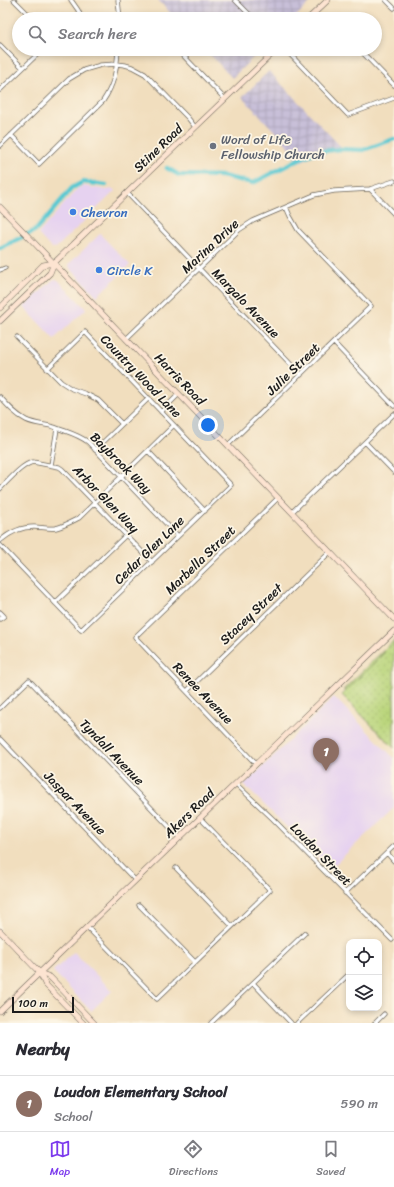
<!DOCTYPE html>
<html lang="en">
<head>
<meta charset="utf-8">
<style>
  :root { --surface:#fff; --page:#f7f7f7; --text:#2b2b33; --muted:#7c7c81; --line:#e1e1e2; --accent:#7c3aed }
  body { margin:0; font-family:Sriracha,sans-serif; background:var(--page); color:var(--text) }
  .controls { position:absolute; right:12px; bottom:12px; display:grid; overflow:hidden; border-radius:8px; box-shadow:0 2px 6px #0003 }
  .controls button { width:36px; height:36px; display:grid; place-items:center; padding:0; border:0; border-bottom:1px solid var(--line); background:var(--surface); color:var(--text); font:20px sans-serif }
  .scale { position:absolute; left:12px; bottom:10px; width:62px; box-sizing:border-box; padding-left:4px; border:2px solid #1c1c1c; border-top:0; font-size:11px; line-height:14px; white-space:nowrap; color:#1c1c1c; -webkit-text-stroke:3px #fcf5e5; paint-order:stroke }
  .you { position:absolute; left:208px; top:425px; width:14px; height:14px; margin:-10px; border:3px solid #fff; border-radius:50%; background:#1a73e8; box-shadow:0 0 0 6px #1a73e833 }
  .badge { display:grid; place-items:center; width:26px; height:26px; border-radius:50%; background:var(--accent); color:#fff; font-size:13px; font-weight:700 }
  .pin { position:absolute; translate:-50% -33px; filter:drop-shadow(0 1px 2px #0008) }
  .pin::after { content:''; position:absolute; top:21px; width:14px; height:12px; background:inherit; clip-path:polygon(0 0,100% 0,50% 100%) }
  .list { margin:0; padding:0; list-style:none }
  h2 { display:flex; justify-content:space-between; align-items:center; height:52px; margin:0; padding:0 16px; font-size:17px }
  h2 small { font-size:13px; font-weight:400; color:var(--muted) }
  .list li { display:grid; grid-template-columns:26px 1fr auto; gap:12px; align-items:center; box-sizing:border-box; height:56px; padding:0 16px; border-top:1px solid var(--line) }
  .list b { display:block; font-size:15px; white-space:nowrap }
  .list p { margin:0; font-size:13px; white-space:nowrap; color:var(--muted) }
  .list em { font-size:13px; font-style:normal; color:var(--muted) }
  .icon { flex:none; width:22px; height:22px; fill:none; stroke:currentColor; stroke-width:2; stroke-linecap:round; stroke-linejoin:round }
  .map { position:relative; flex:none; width:394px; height:1023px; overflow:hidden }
  .search { position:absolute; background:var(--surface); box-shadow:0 2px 6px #0003; left:12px; right:12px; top:12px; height:44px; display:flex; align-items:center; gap:10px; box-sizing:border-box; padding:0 14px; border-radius:22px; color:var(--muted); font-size:15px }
  .sheet { height:108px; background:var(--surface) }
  nav { display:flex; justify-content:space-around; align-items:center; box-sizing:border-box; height:56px; border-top:1px solid var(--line); background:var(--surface); font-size:11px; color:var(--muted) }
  nav a { display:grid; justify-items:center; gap:2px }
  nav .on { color:var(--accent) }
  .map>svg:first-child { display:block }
  .built { fill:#e6d2f0 }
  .industrial { fill:url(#industrial-grid) }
  .grass { fill:#bad57b; stroke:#6b784c }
  .park { fill:url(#park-dots); stroke:#6b784c }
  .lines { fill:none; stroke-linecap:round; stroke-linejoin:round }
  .canal { stroke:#5cc9d2; stroke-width:4.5 }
  .street-casing { stroke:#676055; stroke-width:5 }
  .secondary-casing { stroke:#676055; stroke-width:6 }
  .street { stroke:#fff; stroke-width:3.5 }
  .secondary { stroke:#fde4d1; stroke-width:5 }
  .worship-dot { fill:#6b7280; stroke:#fcf5e5; stroke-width:1.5 }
  .shop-dot { fill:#3f7fe0; stroke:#fcf5e5; stroke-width:1.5 }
  .labels { text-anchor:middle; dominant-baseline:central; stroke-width:3.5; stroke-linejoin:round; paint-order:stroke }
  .worship-label { font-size:13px; fill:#5b616d; stroke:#fcf5e5; text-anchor:start }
  .street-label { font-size:13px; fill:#1c1c1c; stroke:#fcf5e5 }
  .shop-label { font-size:13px; fill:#366cbe; stroke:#fcf5e5; text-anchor:start }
</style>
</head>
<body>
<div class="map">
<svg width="394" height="1023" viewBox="0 0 394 1023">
  <defs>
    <pattern id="industrial-grid" width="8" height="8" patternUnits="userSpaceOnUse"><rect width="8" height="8" fill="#c8bfd8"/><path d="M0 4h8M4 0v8" fill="none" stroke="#aba4b9"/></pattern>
    <pattern id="park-dots" width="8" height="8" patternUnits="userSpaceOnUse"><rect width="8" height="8" fill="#bad57b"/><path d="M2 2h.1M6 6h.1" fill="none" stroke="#9fb66a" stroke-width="1.8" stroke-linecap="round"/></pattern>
  </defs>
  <rect width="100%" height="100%" fill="#fcf5e5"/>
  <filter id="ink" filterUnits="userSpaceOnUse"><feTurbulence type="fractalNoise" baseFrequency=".025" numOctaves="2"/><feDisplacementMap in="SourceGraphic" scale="8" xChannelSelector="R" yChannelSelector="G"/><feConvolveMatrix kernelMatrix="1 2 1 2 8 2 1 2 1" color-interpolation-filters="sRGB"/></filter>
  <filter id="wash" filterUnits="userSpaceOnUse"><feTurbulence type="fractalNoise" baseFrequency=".012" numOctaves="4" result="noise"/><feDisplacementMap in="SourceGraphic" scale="16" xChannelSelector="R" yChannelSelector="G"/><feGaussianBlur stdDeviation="0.9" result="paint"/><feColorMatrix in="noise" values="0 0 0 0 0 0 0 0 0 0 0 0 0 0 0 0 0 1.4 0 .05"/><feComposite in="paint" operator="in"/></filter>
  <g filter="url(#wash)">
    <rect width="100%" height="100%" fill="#f1debe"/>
    <path class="built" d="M 84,186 L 106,190 L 113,189 L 115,191 L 56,248 L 51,248 L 38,234 L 78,188 Z
      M 100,234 L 130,265 L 97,296 L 70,268 L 69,265 L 70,263 Z
      M 55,279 L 58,280 L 86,309 L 54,339 L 24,307 L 53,280 Z
      M 334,697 L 394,758 L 394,808 L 330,869 L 244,785 Z
      M 74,952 L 112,991 L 91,1011 L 53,971 Z"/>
    <path class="industrial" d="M 158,0 L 313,0 L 293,19 L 176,19 Z
      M 205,49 L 262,49 L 232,78 Z
      M 269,71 L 344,150 L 320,152 L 300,162 L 294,156 L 296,154 L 242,97 Z"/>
    <path class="grass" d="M 394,640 L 394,647 L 386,651 L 380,656 L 372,666 L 360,676 L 350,690 L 343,690 Z"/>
    <path class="park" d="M 394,643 L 394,748 L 342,695 Z"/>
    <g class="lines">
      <path class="canal" d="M 167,168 L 179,175 L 222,176 L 253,183 L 299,159 L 316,152 L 340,149 L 363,150 L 394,139
        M 0,248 L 36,230 L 72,188 L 83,182 L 106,185"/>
    </g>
  </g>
  <g filter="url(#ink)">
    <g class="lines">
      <defs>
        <path id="street" d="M 14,0 L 33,19
          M 71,0 L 78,10 L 82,19
          M 118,0 L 120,19
          M 235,0 L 254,19
          M 386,0 L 394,8
          M 0,45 L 23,68
          M 177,49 L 225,99
          M 285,49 L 348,115 L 394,98
          M 359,49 L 394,85
          M 0,90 L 43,49
          M 11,135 L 39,164 L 103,101 C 114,85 117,69 118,49
          M 0,146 L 69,79 L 84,70 L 101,65 L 117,64 L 125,65 L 132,67 L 145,74 L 188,118 L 195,127
          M 370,189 L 394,214
          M 127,193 L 301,375
          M 0,270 L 5,268
          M 17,337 L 61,382 L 72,389 L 86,394 L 98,400 L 122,424
          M 126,339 L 239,230 L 253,221 L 314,195 L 334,191 L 370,189 L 394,181
          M 334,343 L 394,406
          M 0,397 C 8,406 16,415 26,420 C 36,425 47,424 57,428 C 67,432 77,434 88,442 L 178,536
          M 161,412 L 179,394
          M 365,442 L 394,472
          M 228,445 L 371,306 L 298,230 L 290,216 L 286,207
          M 95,450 L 149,398
          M 148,451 L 205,511
          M 51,465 L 57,429
          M 0,489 C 8,481 22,464 33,462 L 59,467 L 62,469 L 152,562
          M 292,512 L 394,414
          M 0,541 C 9,533 21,527 34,527 C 41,527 48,529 56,528 C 64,526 71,522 79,518 L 174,425
          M 0,545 L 81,630 L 231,485 L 85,332 L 47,369
          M 55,603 L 126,535
          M 0,612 L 4,616 L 0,619
          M 187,691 L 330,552
          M 0,708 L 29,680 L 180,838
          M 0,739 L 135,880
          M 256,764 L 135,637 L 278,498
          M 236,784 L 273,819 L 392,940
          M 387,853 L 394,861
          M 176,868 L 232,926
          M 345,893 L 394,846
          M 139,905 L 195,962
          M 87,927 L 157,999 L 270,890 L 200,818
          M 253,983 L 291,1023
          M 211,1023 L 305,933
          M 297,1023 L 347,976
          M 375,1023 L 384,1014"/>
        <path id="secondary" d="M 308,19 L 328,0
          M 0,207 L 394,619
          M 0,308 L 43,265 L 54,263
          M 0,321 L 50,273 L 54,263 L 277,49
          M 0,931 L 40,973 L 45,984 L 83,1023
          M 40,973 L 50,977 L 94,1023
          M 0,1011 L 394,631"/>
      </defs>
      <use href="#street" class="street-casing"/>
      <use href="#secondary" class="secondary-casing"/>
      <use href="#street" class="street"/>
      <use href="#secondary" class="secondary"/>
    </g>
  </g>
  <circle class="worship-dot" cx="213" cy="146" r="4"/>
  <g class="shop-dot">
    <circle cx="73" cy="212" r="4"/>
    <circle cx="99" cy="270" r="4"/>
  </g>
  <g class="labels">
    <g class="worship-label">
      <text x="221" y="139">Word of Life<tspan x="221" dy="15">Fellowship Church</tspan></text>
    </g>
    <g class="street-label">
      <text transform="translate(158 148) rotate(-44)">Stine Road</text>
      <text transform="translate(210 246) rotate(-43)">Marina Drive</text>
      <text transform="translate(246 303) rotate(46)">Margalo Avenue</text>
      <text transform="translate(293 369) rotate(-44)">Julie Street</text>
      <text transform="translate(141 376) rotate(46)">Country Wood Lane</text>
      <text transform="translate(180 379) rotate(46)">Harris Road</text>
      <text transform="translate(121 463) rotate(45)">Baybrook Way</text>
      <text transform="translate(106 499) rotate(46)">Arbor Glen Way</text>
      <text transform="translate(149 550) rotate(-44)">Cedar Glen Lane</text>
      <text transform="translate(200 560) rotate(-44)">Marbella Street</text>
      <text transform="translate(251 614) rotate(-44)">Stacey Street</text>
      <text transform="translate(203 693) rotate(46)">Renee Avenue</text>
      <text transform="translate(112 752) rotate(46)">Tyndall Avenue</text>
      <text transform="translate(75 803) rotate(46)">Jaspar Avenue</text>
      <text transform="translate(189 813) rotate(-44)">Akers Road</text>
      <text transform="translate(321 854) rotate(46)">Loudon Street</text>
    </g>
    <g class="shop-label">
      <text x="81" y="212">Chevron</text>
      <text x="107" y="270">Circle K</text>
    </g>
  </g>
</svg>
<div class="controls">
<button><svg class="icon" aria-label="locate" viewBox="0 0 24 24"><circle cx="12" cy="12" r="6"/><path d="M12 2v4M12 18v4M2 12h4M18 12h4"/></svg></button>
<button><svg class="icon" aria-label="layers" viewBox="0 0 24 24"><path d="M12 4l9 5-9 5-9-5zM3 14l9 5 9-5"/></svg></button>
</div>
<div class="scale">100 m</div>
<div class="you"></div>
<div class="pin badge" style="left:326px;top:771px;background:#8d6e63">1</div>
<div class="search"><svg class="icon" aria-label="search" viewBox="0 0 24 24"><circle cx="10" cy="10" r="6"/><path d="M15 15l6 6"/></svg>Search here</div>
</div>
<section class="sheet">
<h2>Nearby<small></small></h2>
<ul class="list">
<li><span class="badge" style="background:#8d6e63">1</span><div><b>Loudon Elementary School</b><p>School</p></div><em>590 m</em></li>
</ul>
</section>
<nav>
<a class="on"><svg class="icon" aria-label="map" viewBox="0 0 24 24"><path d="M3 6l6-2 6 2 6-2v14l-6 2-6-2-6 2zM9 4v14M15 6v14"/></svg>Map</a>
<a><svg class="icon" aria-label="directions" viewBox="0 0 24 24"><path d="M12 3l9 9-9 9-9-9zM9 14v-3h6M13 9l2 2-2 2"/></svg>Directions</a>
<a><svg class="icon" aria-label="saved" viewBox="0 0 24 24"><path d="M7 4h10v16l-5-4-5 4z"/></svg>Saved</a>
</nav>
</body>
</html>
